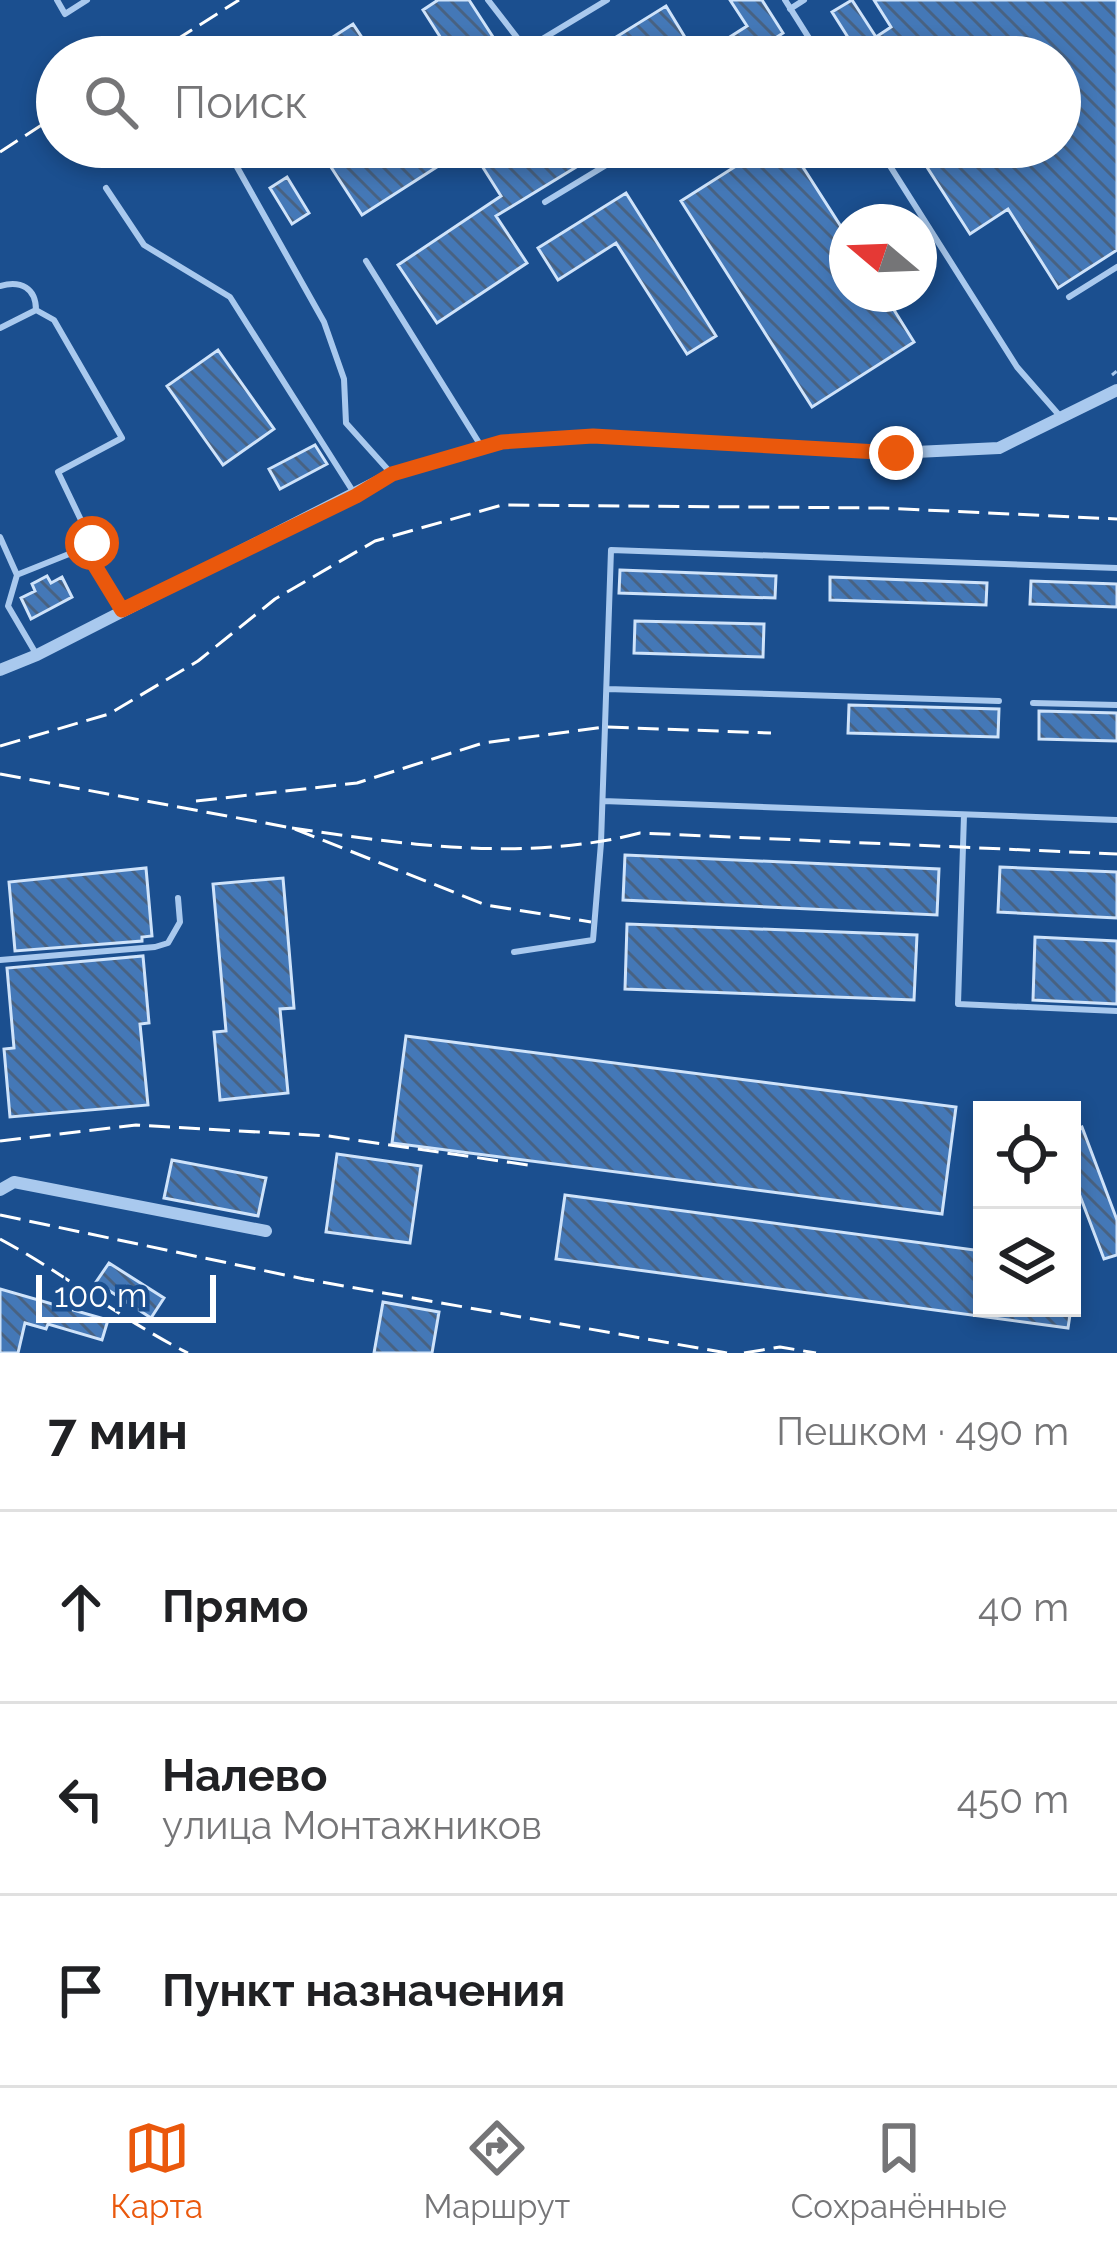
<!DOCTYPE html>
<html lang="ru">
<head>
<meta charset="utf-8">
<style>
  :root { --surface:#fff; --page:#f6f6f6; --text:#202124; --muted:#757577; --line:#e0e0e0; --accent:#ea580c }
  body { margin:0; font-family:Raleway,sans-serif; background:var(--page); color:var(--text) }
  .controls { position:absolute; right:36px; bottom:36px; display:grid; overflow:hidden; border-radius:0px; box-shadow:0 6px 18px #0003 }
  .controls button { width:108px; height:108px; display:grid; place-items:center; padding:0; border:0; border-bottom:3px solid var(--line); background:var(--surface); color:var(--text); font:60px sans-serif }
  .compass { position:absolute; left:829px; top:204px; width:108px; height:108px; border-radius:50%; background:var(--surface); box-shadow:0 6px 18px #0003; rotate:289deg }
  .scale { position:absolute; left:36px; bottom:30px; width:180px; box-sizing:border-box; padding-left:12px; border:6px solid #fff; border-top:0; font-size:33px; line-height:42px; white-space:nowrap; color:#fff; -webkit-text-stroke:9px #1b4f8f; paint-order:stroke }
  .stop { position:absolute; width:36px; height:36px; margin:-27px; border:9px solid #ea580c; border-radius:50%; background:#fff }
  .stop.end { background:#ea580c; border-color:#fff; box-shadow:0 3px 12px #0008 }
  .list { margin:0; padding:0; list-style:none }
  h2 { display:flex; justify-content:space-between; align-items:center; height:156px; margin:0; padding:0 48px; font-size:51px }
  h2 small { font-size:39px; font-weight:400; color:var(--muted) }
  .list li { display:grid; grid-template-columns:78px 1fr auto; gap:36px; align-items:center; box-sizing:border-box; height:192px; padding:0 48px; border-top:3px solid var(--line) }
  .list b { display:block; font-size:45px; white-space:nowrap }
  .list p { margin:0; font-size:39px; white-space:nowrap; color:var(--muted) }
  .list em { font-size:39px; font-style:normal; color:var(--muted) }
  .icon { flex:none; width:66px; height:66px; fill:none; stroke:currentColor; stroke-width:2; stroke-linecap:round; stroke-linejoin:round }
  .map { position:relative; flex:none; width:1117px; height:1353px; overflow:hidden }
  .search { position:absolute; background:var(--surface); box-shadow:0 6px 18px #0003; left:36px; right:36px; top:36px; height:132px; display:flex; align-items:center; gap:30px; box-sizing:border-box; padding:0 42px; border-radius:66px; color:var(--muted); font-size:45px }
  .sheet { height:732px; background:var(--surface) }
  nav { display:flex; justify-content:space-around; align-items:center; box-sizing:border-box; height:168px; border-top:3px solid var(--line); background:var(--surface); font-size:33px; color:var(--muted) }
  nav a { display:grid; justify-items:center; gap:6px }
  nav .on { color:var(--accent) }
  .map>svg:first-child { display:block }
  .building { fill:url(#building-back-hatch); stroke:#cfe3fa; stroke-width:3 }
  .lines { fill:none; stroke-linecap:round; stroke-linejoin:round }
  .path { stroke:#a9c9ee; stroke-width:3; stroke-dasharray:6 9; stroke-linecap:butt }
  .lane { stroke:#a9c9ee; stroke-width:6 }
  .street { stroke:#a9c9ee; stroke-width:12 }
  .rail { stroke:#fff; stroke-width:3; stroke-dasharray:21 9; stroke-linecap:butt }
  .route { stroke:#ea580c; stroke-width:15 }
</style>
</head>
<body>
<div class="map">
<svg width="1117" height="1353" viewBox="0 0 1117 1353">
  <defs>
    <pattern id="building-back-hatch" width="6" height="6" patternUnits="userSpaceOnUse" patternTransform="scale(3)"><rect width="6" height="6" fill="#4478b7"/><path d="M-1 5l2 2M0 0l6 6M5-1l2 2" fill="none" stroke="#486282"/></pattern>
  </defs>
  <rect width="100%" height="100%" fill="#1b4f8f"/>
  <path class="building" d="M 438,0 L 469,0 L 506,57 L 453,57 L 423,10 Z
    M 730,0 L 762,0 L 783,33 L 747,57 L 731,57 L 722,42 L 747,26 Z
    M 852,0 L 876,37 L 891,27 L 874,0 L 1117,0 L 1117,250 L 1058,288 L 1008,209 L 970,234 L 914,147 L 1060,147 L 1060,57 L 845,57 L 856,50 L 832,12 Z
    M 666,6 L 697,57 L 584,57 Z
    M 353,24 L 375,57 L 302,57 Z
    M 318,147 L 432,147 L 443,163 L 362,215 Z
    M 470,147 L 609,147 L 496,216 L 527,263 L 437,323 L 398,265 L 501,196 Z
    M 766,147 L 790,147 L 847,236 L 847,294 L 884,294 L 914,342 L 812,407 L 681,201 Z
    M 287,177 L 309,213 L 292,224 L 270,188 Z
    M 626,193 L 716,336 L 687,354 L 616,243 L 558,280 L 538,248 Z
    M 218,350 L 274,429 L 223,465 L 167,386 Z
    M 315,445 L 327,464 L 280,489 L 269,469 Z
    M 620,570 L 776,576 L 775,598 L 619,593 Z
    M 47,576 L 51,583 L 62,577 L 72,597 L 31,619 L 21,598 L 35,591 L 32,584 Z
    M 830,577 L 987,583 L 986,605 L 830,600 Z
    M 1031,581 L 1117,584 L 1117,607 L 1030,604 Z
    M 635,621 L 764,624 L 763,657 L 634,653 Z
    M 849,705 L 999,709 L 998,737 L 848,733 Z
    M 1039,711 L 1117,713 L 1117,741 L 1039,739 Z
    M 625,855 L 939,869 L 937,915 L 623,900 Z
    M 1000,867 L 1117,872 L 1117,918 L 998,912 Z
    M 146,868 L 152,936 L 142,937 L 142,941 L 15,951 L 9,882 Z
    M 283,878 L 294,1008 L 280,1009 L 288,1093 L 220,1100 L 214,1032 L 226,1031 L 213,884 Z
    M 627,924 L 917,935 L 914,1000 L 625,989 Z
    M 1035,937 L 1117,941 L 1117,1004 L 1033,1000 Z
    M 143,956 L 149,1023 L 140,1024 L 148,1105 L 10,1117 L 4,1049 L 14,1048 L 7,968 Z
    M 406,1036 L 956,1107 L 942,1214 L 392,1143 Z
    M 1082,1127 L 1117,1220 L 1117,1255 L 1104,1259 L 1080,1196 L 1072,1199 L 1072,1131 Z
    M 337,1154 L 421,1166 L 410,1243 L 326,1232 Z
    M 172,1160 L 266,1178 L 258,1216 L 164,1198 Z
    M 565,1195 L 982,1251 L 982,1308 L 1071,1308 L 1068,1328 L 556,1259 Z
    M 109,1263 L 164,1298 L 151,1318 L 96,1282 Z
    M 0,1289 L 108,1320 L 102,1340 L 48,1324 L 46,1329 L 25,1323 L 18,1353 L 0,1353 Z
    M 383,1302 L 439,1312 L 432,1353 L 374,1353 Z"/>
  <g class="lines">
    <path class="path" d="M 1112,375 L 1117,371"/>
    <path class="lane" d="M 57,0 L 65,14 L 87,0
      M 488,0 L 519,40 L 534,44 L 607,0
      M 785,0 L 821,57
      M 790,9 L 804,0
      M 792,57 L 813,45
      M 878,147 L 1017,367 L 1059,415
      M 237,167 L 324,322 L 344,379 L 346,423 L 390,472
      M 106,188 L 144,245 L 230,297 L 354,493
      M 545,202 L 636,147
      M 366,261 L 481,446
      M 0,286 C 21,280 36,288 36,310
      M 1069,297 L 1117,267
      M 0,328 L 36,310 L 54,320 L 122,438 L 58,472 L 92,543 L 89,556 L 122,610
      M 0,537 L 17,575 L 8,606 L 35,652
      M 19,574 L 69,554 L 89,556
      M 607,689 L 999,701
      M 1033,703 L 1117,705
      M 603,801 L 1117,820
      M 964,815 L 958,1004 L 1117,1011
      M 514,952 L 593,940 L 601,843 L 611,550 L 1117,568
      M 0,960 L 155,947 L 168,943 L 180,922 L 178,898"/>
    <path class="street" d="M 0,670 L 37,655 L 392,474 L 503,442 L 593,436 L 895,453 L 999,448 L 1117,390
      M 0,1190 L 14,1182 L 266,1231"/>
    <path class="rail" d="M 149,57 L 239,0
      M 0,152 L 57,115
      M 0,746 L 109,714 L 198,661 L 275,599 L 375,541 L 502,505 L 883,508 L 1117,519
      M 0,774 L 292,828 L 486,905 L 591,922
      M 196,801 L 357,783 L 483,743 L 605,727 L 771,733
      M 292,828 C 406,845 528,862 640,833 L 1117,854
      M 0,1141 L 136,1125 L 328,1136 L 528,1165
      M 0,1215 L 304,1279 L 727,1353
      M 0,1239 C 65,1274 122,1320 188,1353
      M 744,1353 L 780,1347 L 816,1353"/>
  </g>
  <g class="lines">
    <path class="route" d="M 92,543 L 89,556 L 122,610 L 356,496 L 392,474 L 502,442 L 593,436 L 896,453"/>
  </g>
</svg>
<div class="controls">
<button><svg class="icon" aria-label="locate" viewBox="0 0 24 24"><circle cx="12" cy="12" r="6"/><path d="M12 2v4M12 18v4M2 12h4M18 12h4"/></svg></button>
<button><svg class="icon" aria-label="layers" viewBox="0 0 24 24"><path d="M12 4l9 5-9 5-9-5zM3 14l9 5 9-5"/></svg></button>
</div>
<svg class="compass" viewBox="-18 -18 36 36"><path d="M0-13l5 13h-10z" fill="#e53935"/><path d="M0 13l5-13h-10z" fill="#757577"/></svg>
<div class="scale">100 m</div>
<div class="stop" style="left:92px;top:543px"></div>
<div class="stop end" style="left:896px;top:453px"></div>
<div class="search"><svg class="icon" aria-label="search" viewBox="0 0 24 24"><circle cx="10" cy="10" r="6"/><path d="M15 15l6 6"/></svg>Поиск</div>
</div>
<section class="sheet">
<h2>7 мин<small>Пешком · 490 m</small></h2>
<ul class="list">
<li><svg class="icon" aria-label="ahead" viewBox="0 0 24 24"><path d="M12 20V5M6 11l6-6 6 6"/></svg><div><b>Прямо</b></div><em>40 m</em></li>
<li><svg class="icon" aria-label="left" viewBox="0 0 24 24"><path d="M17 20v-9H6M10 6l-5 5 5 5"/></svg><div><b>Налево</b><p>улица Монтажников</p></div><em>450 m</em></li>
<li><svg class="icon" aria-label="arrive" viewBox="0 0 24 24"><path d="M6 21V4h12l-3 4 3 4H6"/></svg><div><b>Пункт назначения</b></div></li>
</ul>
</section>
<nav>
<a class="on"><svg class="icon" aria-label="map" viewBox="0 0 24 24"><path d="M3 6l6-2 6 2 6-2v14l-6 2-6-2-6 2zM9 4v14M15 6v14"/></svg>Карта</a>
<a><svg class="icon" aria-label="directions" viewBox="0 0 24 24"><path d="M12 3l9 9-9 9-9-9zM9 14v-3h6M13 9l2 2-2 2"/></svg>Маршрут</a>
<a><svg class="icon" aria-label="saved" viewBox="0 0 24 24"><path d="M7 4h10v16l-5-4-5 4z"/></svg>Сохранённые</a>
</nav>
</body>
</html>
